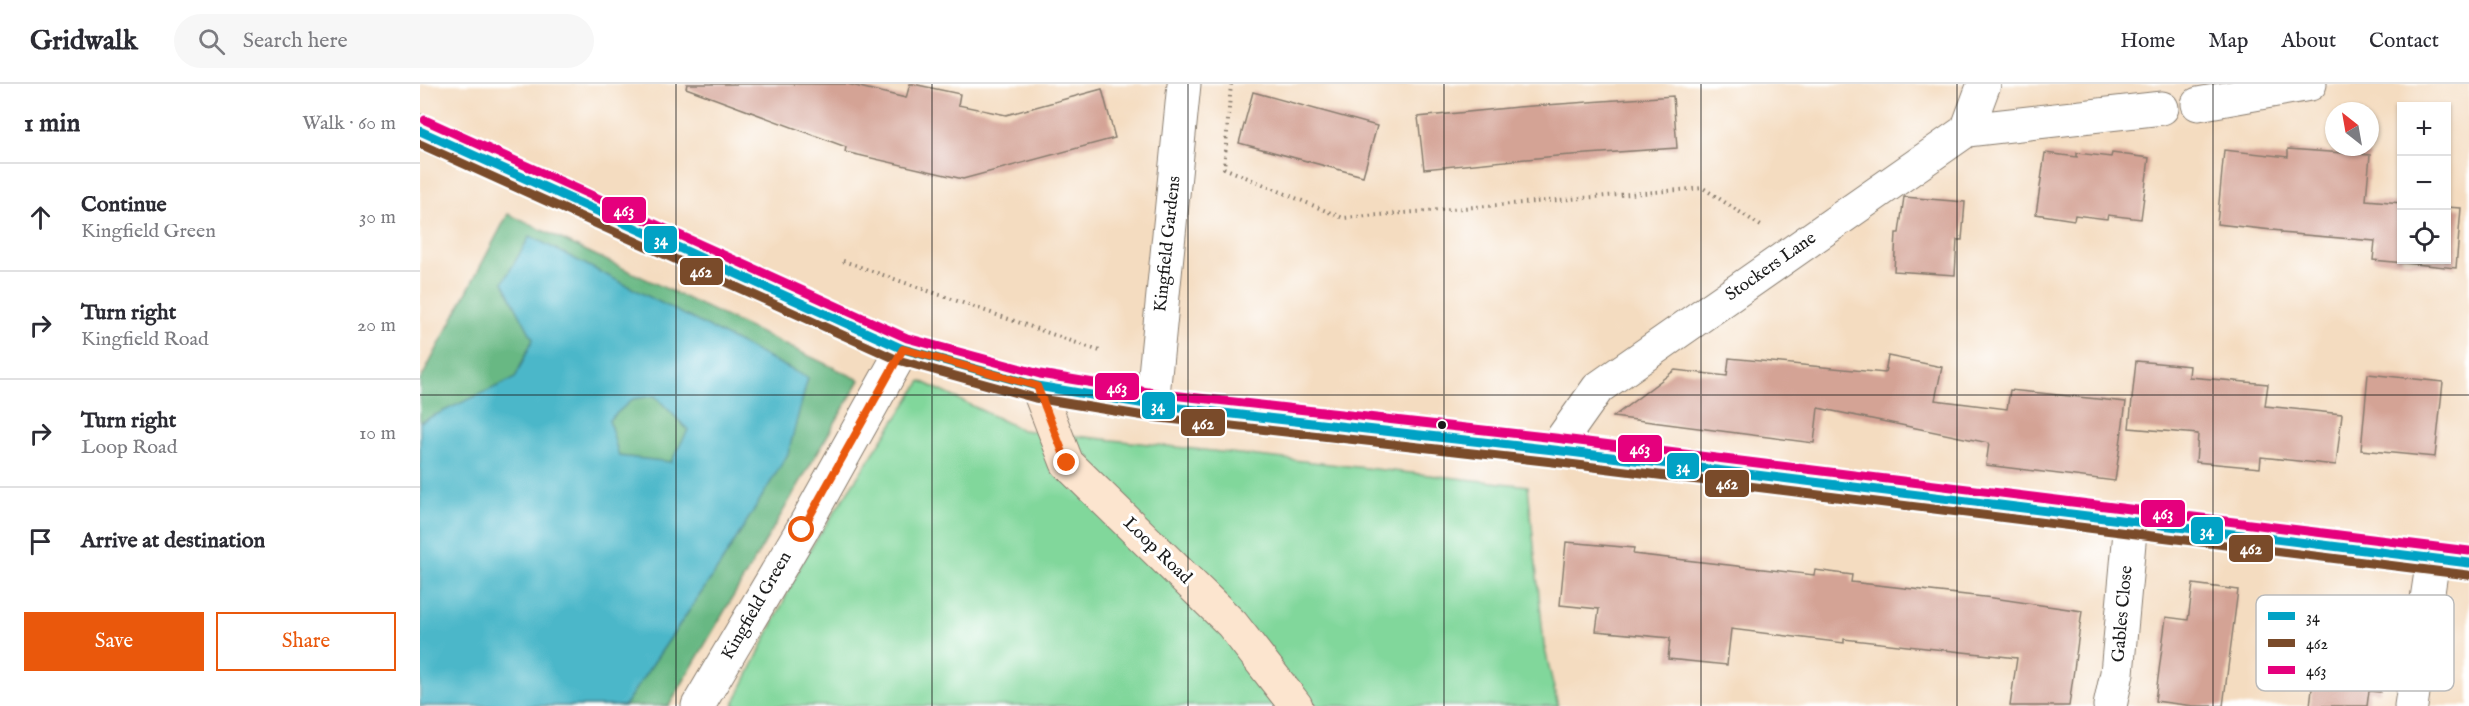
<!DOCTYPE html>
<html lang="en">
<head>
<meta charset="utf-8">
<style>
  :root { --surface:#fff; --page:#f7f7f7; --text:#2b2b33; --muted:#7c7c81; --line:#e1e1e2; --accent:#ea580c }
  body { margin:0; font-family:"IM FELL English",serif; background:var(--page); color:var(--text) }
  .controls { position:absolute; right:18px; top:18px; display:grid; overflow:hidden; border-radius:0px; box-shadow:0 2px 4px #0004 }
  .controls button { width:54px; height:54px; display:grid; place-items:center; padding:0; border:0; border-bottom:2px solid var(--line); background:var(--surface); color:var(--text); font:30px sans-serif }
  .compass { position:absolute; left:1905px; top:18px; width:54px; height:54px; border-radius:50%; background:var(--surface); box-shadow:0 2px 4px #0004; rotate:329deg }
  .stop { position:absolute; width:18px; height:18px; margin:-14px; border:4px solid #ea580c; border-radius:50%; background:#fff }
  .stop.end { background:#ea580c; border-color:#fff; box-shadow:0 2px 6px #0008 }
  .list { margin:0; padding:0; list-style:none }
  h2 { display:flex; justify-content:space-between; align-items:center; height:78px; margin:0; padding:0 24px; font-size:26px }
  h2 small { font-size:20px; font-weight:400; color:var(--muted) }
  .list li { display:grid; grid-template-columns:39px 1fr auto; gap:18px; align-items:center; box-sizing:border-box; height:108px; padding:0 24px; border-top:2px solid var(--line) }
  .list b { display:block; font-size:22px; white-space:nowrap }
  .list p { margin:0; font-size:20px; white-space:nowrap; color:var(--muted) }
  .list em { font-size:20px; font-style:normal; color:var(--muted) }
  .actions { display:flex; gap:12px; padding:18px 24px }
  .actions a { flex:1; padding:14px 0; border:2px solid var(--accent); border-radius:0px; text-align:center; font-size:21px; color:var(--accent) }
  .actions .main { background:var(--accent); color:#fff }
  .icon { flex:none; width:33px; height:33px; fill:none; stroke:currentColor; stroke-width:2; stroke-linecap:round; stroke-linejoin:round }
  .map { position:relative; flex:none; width:2049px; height:622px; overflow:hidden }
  header { display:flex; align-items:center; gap:36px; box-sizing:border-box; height:84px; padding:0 30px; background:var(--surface); border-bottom:2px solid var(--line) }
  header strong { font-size:28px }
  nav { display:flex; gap:33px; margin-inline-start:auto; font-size:21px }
  .search { width:420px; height:54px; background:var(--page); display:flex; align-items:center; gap:15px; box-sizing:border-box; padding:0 21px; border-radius:33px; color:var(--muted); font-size:22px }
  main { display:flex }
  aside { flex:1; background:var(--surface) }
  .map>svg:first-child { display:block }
  .green { fill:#81d79b; stroke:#4e7a5c; stroke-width:1.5 }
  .forest { fill:#68b883; stroke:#426a50; stroke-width:1.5 }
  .water { fill:#4cb7c9; stroke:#346a72; stroke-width:1.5; fill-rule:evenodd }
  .building { fill:#d4a395 }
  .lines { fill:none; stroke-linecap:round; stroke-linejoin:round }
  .street-casing { stroke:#887c6e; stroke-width:35 }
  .secondary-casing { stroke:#887c6e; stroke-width:35 }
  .primary-casing { stroke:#887c6e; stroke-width:35 }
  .path { stroke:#887c6e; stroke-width:4; stroke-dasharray:1.5 4.5; stroke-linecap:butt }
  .street { stroke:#fff; stroke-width:33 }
  .secondary { stroke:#fce5cf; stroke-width:33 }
  .primary { stroke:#f7bd88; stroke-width:33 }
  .bus-1-casing { stroke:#fff; stroke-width:14 }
  .bus-2-casing { stroke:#fff; stroke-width:14 }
  .bus-3-casing { stroke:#fff; stroke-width:14 }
  .bus-1 { stroke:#01a2c5; stroke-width:9 }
  .bus-2 { stroke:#7a4b2a; stroke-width:9 }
  .bus-3 { stroke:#e5007d; stroke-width:9 }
  .route { stroke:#ea580c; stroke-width:8 }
  .grid { fill:none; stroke:#1c1c1c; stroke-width:1.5; stroke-opacity:0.55 }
  .bus-dot { fill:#1c1c1c; stroke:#fff; stroke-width:2 }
  .labels { text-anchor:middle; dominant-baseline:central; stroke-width:6; stroke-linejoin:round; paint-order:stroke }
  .street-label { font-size:18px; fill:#1c1c1c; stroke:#fff }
  .key { fill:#fff; stroke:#bbb; stroke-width:1.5 }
  .key-label { font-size:16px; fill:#1c1c1c }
  .line-badge { stroke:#fff; stroke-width:2 }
  .badge-label { font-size:16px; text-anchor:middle; font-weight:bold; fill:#fff }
</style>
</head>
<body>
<header>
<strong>Gridwalk</strong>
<div class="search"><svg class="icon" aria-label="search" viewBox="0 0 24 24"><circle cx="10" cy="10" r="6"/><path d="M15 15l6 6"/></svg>Search here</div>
<nav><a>Home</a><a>Map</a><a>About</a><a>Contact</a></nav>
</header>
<main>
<aside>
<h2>1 min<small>Walk · 60 m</small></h2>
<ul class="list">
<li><svg class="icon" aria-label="ahead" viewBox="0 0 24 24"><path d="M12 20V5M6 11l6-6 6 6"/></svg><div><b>Continue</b><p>Kingfield Green</p></div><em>30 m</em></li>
<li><svg class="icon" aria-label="right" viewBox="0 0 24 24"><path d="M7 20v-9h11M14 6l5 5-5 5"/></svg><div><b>Turn right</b><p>Kingfield Road</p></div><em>20 m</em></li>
<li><svg class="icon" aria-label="right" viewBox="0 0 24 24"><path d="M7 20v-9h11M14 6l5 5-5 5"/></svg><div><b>Turn right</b><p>Loop Road</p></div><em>10 m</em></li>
<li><svg class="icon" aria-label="arrive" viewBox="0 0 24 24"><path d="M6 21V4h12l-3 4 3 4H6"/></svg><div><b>Arrive at destination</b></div></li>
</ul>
<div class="actions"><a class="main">Save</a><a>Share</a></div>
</aside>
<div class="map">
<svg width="2049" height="622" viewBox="0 0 2049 622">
  <rect width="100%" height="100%" fill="#fff"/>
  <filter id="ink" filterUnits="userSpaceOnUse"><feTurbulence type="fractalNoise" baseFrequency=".0167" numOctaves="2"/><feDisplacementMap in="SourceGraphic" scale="12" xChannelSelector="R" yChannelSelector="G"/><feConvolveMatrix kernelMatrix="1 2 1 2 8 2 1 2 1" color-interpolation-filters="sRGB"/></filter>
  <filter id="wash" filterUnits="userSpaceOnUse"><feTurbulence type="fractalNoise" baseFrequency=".008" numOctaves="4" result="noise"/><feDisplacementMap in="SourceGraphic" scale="24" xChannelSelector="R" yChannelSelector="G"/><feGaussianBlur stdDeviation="1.35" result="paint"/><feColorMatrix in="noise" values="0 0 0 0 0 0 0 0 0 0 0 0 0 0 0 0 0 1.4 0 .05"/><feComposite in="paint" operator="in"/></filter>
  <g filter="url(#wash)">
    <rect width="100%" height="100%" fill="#f4dcc0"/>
    <path class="green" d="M 501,297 L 602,346 L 1108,402 L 1124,561 L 1138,622 L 313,622 L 386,471 Z"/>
    <path class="forest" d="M 88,130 L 440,296 L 249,622 L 0,622 L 0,297 Z"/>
    <path class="water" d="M 110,152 L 388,294 L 368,370 L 299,483 L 204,622 L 0,622 L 0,338 L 95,294 L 113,255 L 83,198 ZM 235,312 L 268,346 L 251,378 L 199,372 L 189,336 L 213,315 Z"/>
    <g id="blocks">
      <path class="building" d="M 267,0 L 427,0 L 486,14 L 490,0 L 493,0 L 540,10 L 538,21 L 586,31 L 682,5 L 695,54 L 543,95 L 425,68 L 426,63 L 266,4 Z
        M 833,8 L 957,42 L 943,92 L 819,59 Z
        M 1253,12 L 1257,64 L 1137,72 L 1004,85 L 998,33 L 1098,23 Z
        M 1868,65 L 1950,71 L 1946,116 L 1982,119 L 1982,176 L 2026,176 L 2026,123 L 2041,124 L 2036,184 L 1953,176 L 1955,157 L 1861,149 L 1861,147 L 1797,140 L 1804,66 L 1868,73 Z
        M 1625,69 L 1657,73 L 1657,69 L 1691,73 L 1692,69 L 1729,74 L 1721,135 L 1688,131 L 1687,135 L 1655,131 L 1654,136 L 1616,130 Z
        M 1484,113 L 1545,118 L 1542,156 L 1537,156 L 1535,191 L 1474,187 L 1476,149 L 1479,149 Z
        M 1468,272 L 1522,283 L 1515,316 L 1587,325 L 1590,306 L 1706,318 L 1695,397 L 1566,381 L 1569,359 L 1398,324 L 1394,359 L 1193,333 L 1255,286 L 1307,292 L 1309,274 L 1465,289 Z
        M 1716,277 L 1770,282 L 1769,293 L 1848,300 L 1845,322 L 1922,330 L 1916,381 L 1841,373 L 1840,384 L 1776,378 L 1778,350 L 1709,344 Z
        M 1948,290 L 2023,298 L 2015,373 L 1941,366 Z
        M 1146,458 L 1214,464 L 1213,470 L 1394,491 L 1395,486 L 1432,491 L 1431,498 L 1573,514 L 1662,527 L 1649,622 L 1590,622 L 1597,574 L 1424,555 L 1424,559 L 1311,545 L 1307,581 L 1248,575 L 1250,554 L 1176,547 L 1179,525 L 1140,521 Z
        M 1773,500 L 1818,506 L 1803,622 L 1774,622 L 1735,617 L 1746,533 L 1768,536 Z
        M 1917,515 L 1969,520 L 1960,608 L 1949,607 L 1947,622 L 1890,622 L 1896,570 L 1911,572 Z"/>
    </g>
  </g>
  <g filter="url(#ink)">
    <use href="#blocks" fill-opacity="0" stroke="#887c6e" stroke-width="1.5"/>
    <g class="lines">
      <defs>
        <path id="street" d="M 1778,20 L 1890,0
          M 1547,46 L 1742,24
          M 732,321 L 764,0
          M 1134,366 L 1178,304 L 1547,46 L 1564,0
          M 278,622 L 382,446 L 483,265
          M 1690,622 L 1697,589 L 1711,437
          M 1991,622 L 2013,475"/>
        <path id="secondary" d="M 617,302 L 647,379 L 812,540 L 876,622"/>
        <path id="primary" d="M 0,47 L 483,265 L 617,302 L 732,321 L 1134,366 L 2049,479"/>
      </defs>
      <use href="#street" class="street-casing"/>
      <use href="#secondary" class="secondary-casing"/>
      <use href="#primary" class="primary-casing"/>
      <path class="path" d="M 811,0 L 804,84 L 923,134 L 1283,104 L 1341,142
        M 423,177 L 680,267"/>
      <use href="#street" class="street"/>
      <use href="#secondary" class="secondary"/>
      <use href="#primary" class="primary"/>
      <defs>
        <path id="bus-1" d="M 0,47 L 483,265 L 617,302 L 732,321 L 1134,366 L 2049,479"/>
        <path id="bus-2" d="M 0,60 L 478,276 L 615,314 L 731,333 L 1133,378 L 2048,491"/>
        <path id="bus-3" d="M 5,36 L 487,254 L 620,290 L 734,309 L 1135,354 L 2049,467"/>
      </defs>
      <use href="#bus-1" class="bus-1-casing"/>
      <use href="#bus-2" class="bus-2-casing"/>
      <use href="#bus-3" class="bus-3-casing"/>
      <use href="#bus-1" class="bus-1"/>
      <use href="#bus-2" class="bus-2"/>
      <use href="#bus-3" class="bus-3"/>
    </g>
  </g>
  <g class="lines" filter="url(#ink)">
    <path class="route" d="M 382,446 L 483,265 L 617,302 L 647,379"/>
  </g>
  <path class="grid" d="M 256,0 L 256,622M 512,0 L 512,622M 768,0 L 768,622M 1024,0 L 1024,622M 1281,0 L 1281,622M 1537,0 L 1537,622M 1793,0 L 1793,622M 0,311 L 2049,311"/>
  <circle class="bus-dot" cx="1022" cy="341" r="5"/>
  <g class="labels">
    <g class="street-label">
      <text transform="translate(748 160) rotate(-84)">Kingfield Gardens</text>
      <text transform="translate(1351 183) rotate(-35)">Stockers Lane</text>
      <text transform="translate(737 467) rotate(44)">Loop Road</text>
      <text transform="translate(337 522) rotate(-60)">Kingfield Green</text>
      <text transform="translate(1703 530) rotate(-85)">Gables Close</text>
    </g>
  </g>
  <rect x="1836" y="511" width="198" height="96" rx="9" class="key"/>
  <rect x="1848" y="528" width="27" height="8" fill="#01a2c5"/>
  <rect x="1848" y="555" width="27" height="8" fill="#7a4b2a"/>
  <rect x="1848" y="582" width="27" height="8" fill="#e5007d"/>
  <g class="key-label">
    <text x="1886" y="538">34</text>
    <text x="1886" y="565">462</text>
    <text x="1886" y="592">463</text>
  </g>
  <g class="line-badge">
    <rect x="181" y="112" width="46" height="28" rx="6" fill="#e5007d"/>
    <rect x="223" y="141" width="35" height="29" rx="6" fill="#01a2c5"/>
    <rect x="259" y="173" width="45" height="29" rx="6" fill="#7a4b2a"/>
    <rect x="674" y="288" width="46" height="29" rx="6" fill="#e5007d"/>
    <rect x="721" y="307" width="35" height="29" rx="6" fill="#01a2c5"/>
    <rect x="760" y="324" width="46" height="29" rx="6" fill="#7a4b2a"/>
    <rect x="1197" y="350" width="46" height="29" rx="6" fill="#e5007d"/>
    <rect x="1246" y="368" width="34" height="28" rx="6" fill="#01a2c5"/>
    <rect x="1284" y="385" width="46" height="29" rx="6" fill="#7a4b2a"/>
    <rect x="1720" y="415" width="46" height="29" rx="6" fill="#e5007d"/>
    <rect x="1770" y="432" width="34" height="29" rx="6" fill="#01a2c5"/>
    <rect x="1808" y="450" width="46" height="29" rx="6" fill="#7a4b2a"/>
  </g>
  <g class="badge-label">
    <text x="204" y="132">463</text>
    <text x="241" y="161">34</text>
    <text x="281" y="193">462</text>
    <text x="697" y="309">463</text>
    <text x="738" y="327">34</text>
    <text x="783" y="345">462</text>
    <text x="1220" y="370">463</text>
    <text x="1263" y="388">34</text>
    <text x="1307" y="405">462</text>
    <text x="1743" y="435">463</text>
    <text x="1787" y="452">34</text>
    <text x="1831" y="470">462</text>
  </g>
</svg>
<div class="controls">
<button>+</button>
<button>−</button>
<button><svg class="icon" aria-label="locate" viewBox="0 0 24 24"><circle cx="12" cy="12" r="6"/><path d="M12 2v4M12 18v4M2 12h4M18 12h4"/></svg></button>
</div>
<svg class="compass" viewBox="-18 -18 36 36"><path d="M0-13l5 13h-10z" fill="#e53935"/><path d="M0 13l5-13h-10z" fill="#7c7c81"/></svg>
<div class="stop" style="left:382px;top:446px"></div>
<div class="stop end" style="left:647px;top:379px"></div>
</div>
</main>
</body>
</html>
